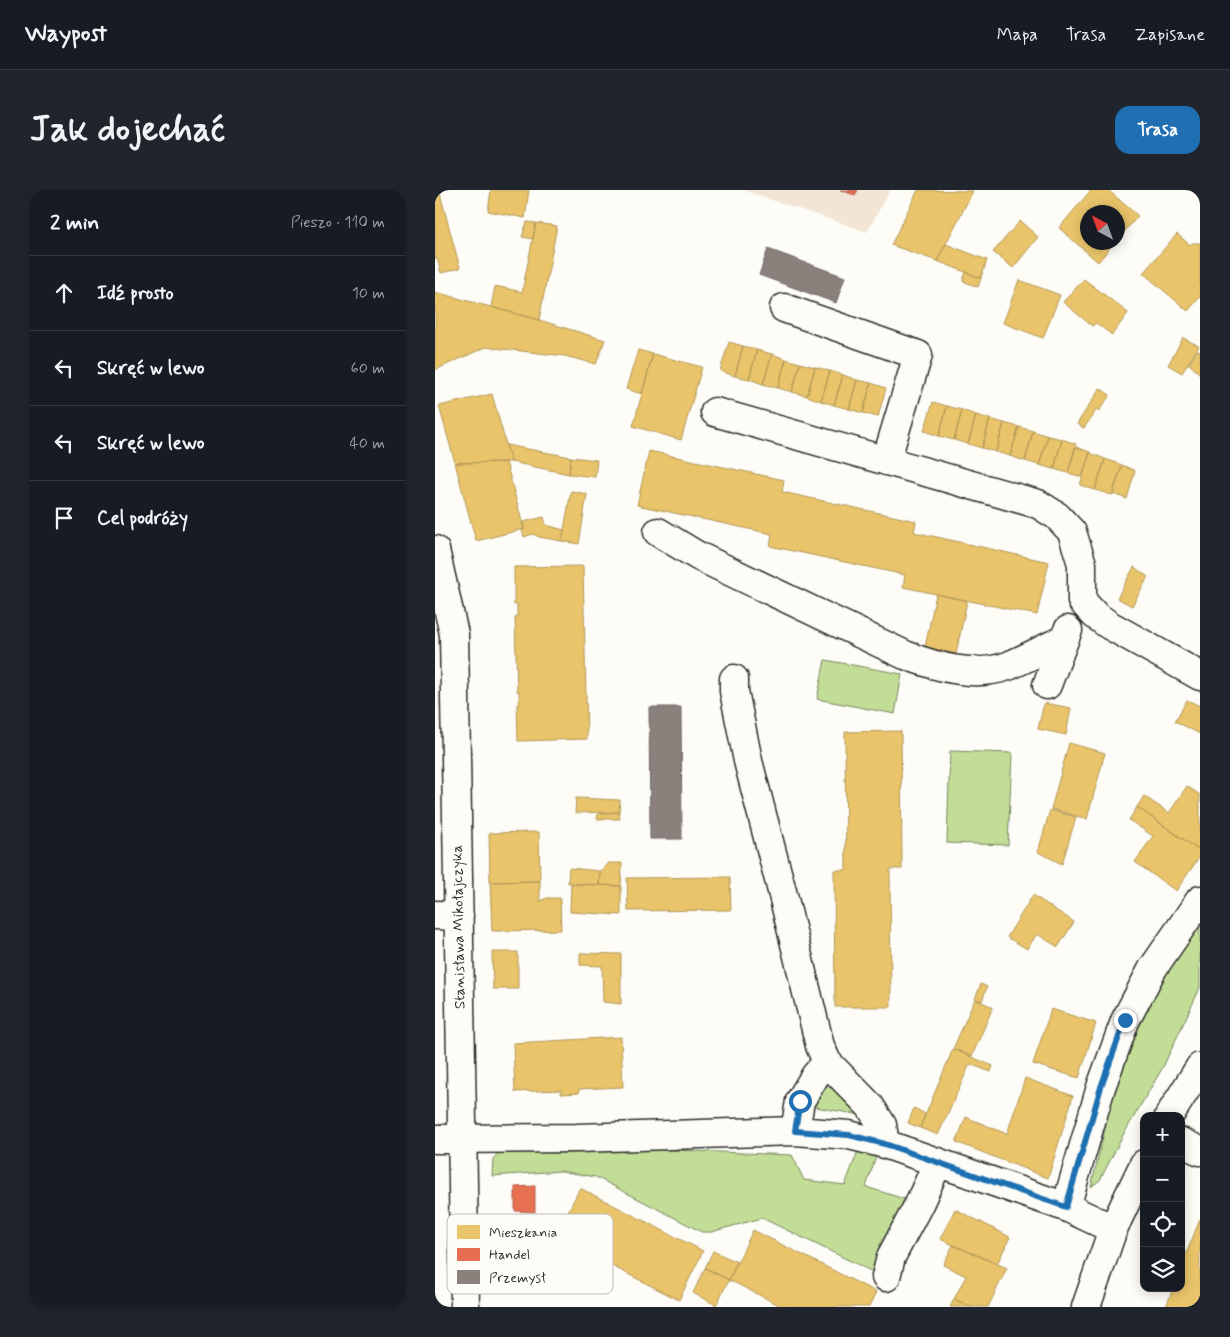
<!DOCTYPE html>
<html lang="pl">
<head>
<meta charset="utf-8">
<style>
  :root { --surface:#171b24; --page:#20242c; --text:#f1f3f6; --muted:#9ea1a6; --line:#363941; --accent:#1f6fb2 }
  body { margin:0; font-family:Mynerve,sans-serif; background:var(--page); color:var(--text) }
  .controls { position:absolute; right:15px; bottom:15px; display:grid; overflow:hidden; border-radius:10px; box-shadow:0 2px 12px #0003 }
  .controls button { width:45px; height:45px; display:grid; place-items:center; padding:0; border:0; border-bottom:1px solid var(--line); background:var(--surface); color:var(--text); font:25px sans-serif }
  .compass { position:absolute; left:645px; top:15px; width:45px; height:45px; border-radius:50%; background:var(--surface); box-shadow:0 2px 12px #0003; rotate:319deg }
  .stop { position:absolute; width:15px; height:15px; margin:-11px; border:4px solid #1f6fb2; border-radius:50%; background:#fff }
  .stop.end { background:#1f6fb2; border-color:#fff; box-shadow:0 1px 5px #0008 }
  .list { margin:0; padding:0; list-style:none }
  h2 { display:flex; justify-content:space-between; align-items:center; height:65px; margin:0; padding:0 20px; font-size:21px }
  h2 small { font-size:16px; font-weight:400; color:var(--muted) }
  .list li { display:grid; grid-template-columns:32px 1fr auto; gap:15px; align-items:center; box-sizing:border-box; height:75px; padding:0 20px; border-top:1px solid var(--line) }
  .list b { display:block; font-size:19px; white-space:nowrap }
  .list em { font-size:16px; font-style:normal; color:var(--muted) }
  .icon { flex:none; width:28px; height:28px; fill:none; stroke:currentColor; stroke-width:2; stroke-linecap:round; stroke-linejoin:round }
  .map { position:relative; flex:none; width:765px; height:1117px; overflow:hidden; border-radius:15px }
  header { display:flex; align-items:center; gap:30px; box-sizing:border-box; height:70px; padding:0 25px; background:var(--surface); border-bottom:1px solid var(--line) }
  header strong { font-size:24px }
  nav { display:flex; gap:28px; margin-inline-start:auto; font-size:18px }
  .intro { display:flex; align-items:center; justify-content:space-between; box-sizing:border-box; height:120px; padding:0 30px }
  h1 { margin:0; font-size:35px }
  .button { padding:12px 22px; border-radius:15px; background:var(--accent); color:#fff; font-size:18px; font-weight:700 }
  main { display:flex; gap:30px; padding:0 30px }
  aside { flex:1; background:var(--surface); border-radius:15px; box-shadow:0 2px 12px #0003 }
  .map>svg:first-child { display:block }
  .built { fill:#f2e5d6 }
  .green { fill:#c2de96; stroke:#768460 }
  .homes { fill:#e9c46a; stroke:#b09657 }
  .shops { fill:#e76f51; stroke:#af5b46 }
  .industry { fill:#8a817c; stroke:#6e6764 }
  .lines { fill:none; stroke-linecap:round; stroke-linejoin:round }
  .minor-casing { stroke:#2b2b2b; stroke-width:31 }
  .minor { stroke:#fdfcf7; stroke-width:28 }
  .route { stroke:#1f6fb2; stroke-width:6 }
  .labels { text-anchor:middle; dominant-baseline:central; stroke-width:5; stroke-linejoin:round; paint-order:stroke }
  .street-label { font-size:15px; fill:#2b2b2b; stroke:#fdfcf7 }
  .key { fill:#fdfcf7; stroke:#bebdba; stroke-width:1 }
  .key-label { font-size:14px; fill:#2b2b2b }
</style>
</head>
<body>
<header>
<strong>Waypost</strong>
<nav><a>Mapa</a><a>Trasa</a><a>Zapisane</a></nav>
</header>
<div class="intro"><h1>Jak dojechać</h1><a class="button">Trasa</a></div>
<main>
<aside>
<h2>2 min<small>Pieszo · 110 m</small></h2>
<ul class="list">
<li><svg class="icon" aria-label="ahead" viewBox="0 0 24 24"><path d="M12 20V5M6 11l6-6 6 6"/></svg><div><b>Idź prosto</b></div><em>10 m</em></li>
<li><svg class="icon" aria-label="left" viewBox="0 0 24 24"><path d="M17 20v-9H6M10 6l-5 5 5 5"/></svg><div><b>Skręć w lewo</b></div><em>60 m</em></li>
<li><svg class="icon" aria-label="left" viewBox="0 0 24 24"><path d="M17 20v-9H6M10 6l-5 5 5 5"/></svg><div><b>Skręć w lewo</b></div><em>40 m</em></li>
<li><svg class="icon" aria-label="arrive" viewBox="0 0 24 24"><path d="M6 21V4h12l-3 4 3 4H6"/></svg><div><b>Cel podróży</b></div></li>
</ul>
</aside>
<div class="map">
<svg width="765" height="1117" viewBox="0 0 765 1117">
  <rect width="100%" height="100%" fill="#fdfcf7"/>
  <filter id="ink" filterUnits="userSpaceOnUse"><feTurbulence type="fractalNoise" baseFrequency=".02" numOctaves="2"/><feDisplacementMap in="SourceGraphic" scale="10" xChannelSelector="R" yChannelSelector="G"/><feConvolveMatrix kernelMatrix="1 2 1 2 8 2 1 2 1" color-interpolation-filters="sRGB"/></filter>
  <g filter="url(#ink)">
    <path class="built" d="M 308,0 L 455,0 L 432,42 Z"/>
    <path class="green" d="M 390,470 L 467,484 L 460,524 L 382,509 Z
      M 515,561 L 577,563 L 573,655 L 512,653 Z
      M 765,731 L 765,798 L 728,877 L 687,947 L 665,990 L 656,997 L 684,880 L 702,828 Z
      M 386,895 L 403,900 L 431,926 L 375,916 Z
      M 187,958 L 357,965 L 369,990 L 410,995 L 423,961 L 441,967 L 431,997 L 479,1012 L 440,1083 L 327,1028 L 276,1042 L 267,1042 L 161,987 L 125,981 L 57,986 L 58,969 L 64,962 Z"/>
    <path class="homes" d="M 0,0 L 4,0 L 25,78 L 6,83 L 2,68 L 0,69 Z
      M 56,0 L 94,0 L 90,28 L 53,21 Z
      M 483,0 L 538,1 L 502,71 L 456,55 Z
      M 656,0 L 673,0 L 703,26 L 682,50 L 682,22 L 652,22 L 652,52 L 680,52 L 663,72 L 624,38 Z
      M 585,31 L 603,47 L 578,78 L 558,62 Z
      M 92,32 L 101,33 L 98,49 L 87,47 Z
      M 101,33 L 122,36 L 104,130 L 56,117 L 60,96 L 87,102 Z
      M 742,44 L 755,55 L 757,53 L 765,53 L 765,107 L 753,121 L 708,83 Z
      M 511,54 L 552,70 L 546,88 L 502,71 Z
      M 531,82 L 546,88 L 543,97 L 528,91 Z
      M 649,89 L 693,123 L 677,145 L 661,133 L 657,136 L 628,112 Z
      M 584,90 L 625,105 L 608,148 L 568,133 Z
      M 0,102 L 104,130 L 170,150 L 161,174 L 130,166 L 51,157 L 0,180 Z
      M 748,148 L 764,156 L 747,183 L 733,175 Z
      M 294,152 L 308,156 L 300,186 L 285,181 Z
      M 308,156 L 322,160 L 314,189 L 300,186 Z
      M 203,160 L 218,164 L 207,204 L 191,199 Z
      M 322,160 L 337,164 L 328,194 L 314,189 Z
      M 763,160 L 765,161 L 765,184 L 754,174 Z
      M 218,164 L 267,177 L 246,250 L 198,236 Z
      M 337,164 L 351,169 L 343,198 L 328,194 Z
      M 351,169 L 365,173 L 357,202 L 343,198 Z
      M 365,173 L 380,177 L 372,206 L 357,202 Z
      M 380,177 L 395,181 L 386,211 L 372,206 Z
      M 395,181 L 408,185 L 399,215 L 386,211 Z
      M 408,185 L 422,190 L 414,219 L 399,215 Z
      M 422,190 L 436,193 L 428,223 L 414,219 Z
      M 436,193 L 451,198 L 443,227 L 428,223 Z
      M 665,198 L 675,205 L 664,221 L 662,219 L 649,238 L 642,234 Z
      M 57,204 L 76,272 L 20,273 L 4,216 Z
      M 498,212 L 512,216 L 504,246 L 489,241 Z
      M 512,216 L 527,220 L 519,250 L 504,246 Z
      M 527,220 L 541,225 L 533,254 L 519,250 Z
      M 541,225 L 555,229 L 547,258 L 533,254 Z
      M 555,229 L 569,233 L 561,262 L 547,258 Z
      M 569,233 L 584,237 L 575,266 L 561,262 Z
      M 584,237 L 598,241 L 590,271 L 575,266 Z
      M 598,241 L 613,246 L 604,275 L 590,271 Z
      M 613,246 L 627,249 L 619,279 L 604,275 Z
      M 627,249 L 641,254 L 633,283 L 619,279 Z
      M 71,255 L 136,267 L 134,284 L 76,272 Z
      M 641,257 L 655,262 L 647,287 L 633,283 Z
      M 214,261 L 349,290 L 347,302 L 481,331 L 479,342 L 614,372 L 602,425 L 468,397 L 470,385 L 335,356 L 337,344 L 202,315 Z
      M 655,263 L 670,269 L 660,300 L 645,295 Z
      M 136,267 L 162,270 L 160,287 L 134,284 Z
      M 670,269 L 687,275 L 677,305 L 660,300 Z
      M 71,272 L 89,339 L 41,351 L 20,273 Z
      M 687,275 L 700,281 L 692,309 L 678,304 Z
      M 136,301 L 152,304 L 144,354 L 127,351 Z
      M 109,327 L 111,335 L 129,340 L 127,351 L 104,347 L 98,344 L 89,347 L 87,340 L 89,339 L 88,332 Z
      M 148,376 L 152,549 L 83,551 L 82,514 L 84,514 L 84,501 L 82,501 L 80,428 L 82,427 L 82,414 L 79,415 L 79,377 Z
      M 699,377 L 713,387 L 697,416 L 682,408 Z
      M 501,404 L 532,411 L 521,464 L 490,457 Z
      M 752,510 L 765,516 L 765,544 L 740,531 Z
      M 609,513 L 636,518 L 631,545 L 603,539 Z
      M 466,541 L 467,679 L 455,679 L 456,817 L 400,817 L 399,680 L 411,680 L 410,542 Z
      M 634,553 L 670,563 L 652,629 L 616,619 Z
      M 752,596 L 765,605 L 765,661 L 702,617 L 709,606 L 734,623 Z
      M 141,608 L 185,610 L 184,622 L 140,623 Z
      M 702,617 L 765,661 L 765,666 L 741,701 L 700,672 L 718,646 L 694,630 Z
      M 615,620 L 641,627 L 627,674 L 603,662 Z
      M 184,622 L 185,629 L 162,629 L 163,624 Z
      M 104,642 L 105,691 L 55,692 L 54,643 Z
      M 174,673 L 187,673 L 186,696 L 164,695 L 165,681 Z
      M 134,678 L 165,681 L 164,695 L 133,693 Z
      M 295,687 L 296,720 L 193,721 L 192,688 Z
      M 105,691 L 105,711 L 112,708 L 125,708 L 126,740 L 57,741 L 55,692 Z
      M 136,694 L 186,696 L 186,725 L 135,722 Z
      M 598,705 L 639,732 L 623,757 L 602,744 L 592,759 L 572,747 Z
      M 57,762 L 83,762 L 83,799 L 58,799 Z
      M 145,763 L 186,764 L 186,814 L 168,812 L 167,776 L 145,775 Z
      M 546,794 L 552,797 L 547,811 L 540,809 Z
      M 540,809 L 558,817 L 537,866 L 518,859 Z
      M 616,819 L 661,833 L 644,888 L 598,874 Z
      M 186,847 L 188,897 L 144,899 L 144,903 L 126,904 L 126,900 L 80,902 L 78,853 Z
      M 518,859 L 558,876 L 556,882 L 535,874 L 503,945 L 485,938 Z
      M 590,888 L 638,906 L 613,988 L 521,952 L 531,927 L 572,944 Z
      M 479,918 L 490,924 L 485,938 L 473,933 Z
      M 145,998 L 268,1061 L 244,1110 L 120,1047 Z
      M 520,1019 L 575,1047 L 562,1074 L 505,1049 Z
      M 765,1029 L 765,1117 L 731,1117 L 738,1098 L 746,1098 L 746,1077 Z
      M 318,1040 L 441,1102 L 434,1117 L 348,1117 L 294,1090 Z
      M 518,1055 L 572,1078 L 553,1117 L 536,1117 L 519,1109 L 531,1086 L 508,1075 Z
      M 278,1061 L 302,1072 L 294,1090 L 270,1078 Z
      M 270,1078 L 294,1090 L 281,1115 L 258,1103 Z
      M 519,1109 L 536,1117 L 515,1117 Z"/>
    <path class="shops" d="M 405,0 L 423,0 L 420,5 Z
      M 100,996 L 100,1022 L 80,1021 L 80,997 Z"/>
    <path class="industry" d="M 333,59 L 410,87 L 401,113 L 324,85 Z
      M 214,517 L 246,517 L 247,649 L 215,649 Z"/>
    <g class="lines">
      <defs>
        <path id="minor" d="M 349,118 L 483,165 L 451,271
          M 280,222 L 603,314 L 622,326 L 637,342 L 647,374 L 647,411 L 660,425 L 674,435 L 765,486
          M 223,342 L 263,366 L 470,465 C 502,477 539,488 573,476 C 592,468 611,458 629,449
          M 0,360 L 19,444 L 30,1117
          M 299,489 L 299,501 L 313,571 L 349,709 L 385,856 L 392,872 L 380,886 L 365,911 L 360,941
          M 612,495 L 633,440
          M 0,725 L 24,726
          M 392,872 L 435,916 L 447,935 L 450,954
          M 734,926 L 765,877
          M 0,949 L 142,948 L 360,941 L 414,945 L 450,954 L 599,1006 L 631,1017 L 678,1039
          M 746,952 L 765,961
          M 631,1017 L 666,897 L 690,831 L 718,778 L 765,710
          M 451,1087 L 456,1067 L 484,1014 L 503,972
          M 651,1117 L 678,1039 L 709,974"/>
      </defs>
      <use href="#minor" class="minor-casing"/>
      <use href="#minor" class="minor"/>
    </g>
  </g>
  <g class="lines" filter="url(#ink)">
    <path class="route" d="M 365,911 L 360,941 L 414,945 L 450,954 L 631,1017 L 666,897 L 690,830"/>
  </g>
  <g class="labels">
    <g class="street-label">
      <text transform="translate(24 737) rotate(-91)">Stanisława Mikołajczyka</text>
    </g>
  </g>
  <rect x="12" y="1024" width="166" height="80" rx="8" class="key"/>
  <rect x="22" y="1035" width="23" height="14" fill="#e9c46a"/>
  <rect x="22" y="1058" width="23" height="13" fill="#e76f51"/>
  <rect x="22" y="1080" width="23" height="14" fill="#8a817c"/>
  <g class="key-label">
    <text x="54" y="1047">Mieszkania</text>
    <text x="54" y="1069">Handel</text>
    <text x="54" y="1092">Przemysł</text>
  </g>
</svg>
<div class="controls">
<button>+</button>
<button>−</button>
<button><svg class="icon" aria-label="locate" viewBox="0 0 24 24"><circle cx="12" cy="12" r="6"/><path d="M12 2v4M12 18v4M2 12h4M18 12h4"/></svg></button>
<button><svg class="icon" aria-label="layers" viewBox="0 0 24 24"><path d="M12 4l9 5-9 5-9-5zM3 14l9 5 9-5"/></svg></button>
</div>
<svg class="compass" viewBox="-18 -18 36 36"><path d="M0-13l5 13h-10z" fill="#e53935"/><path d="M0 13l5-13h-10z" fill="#9ea1a6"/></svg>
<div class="stop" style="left:365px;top:911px"></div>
<div class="stop end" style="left:690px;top:830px"></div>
</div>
</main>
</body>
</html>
